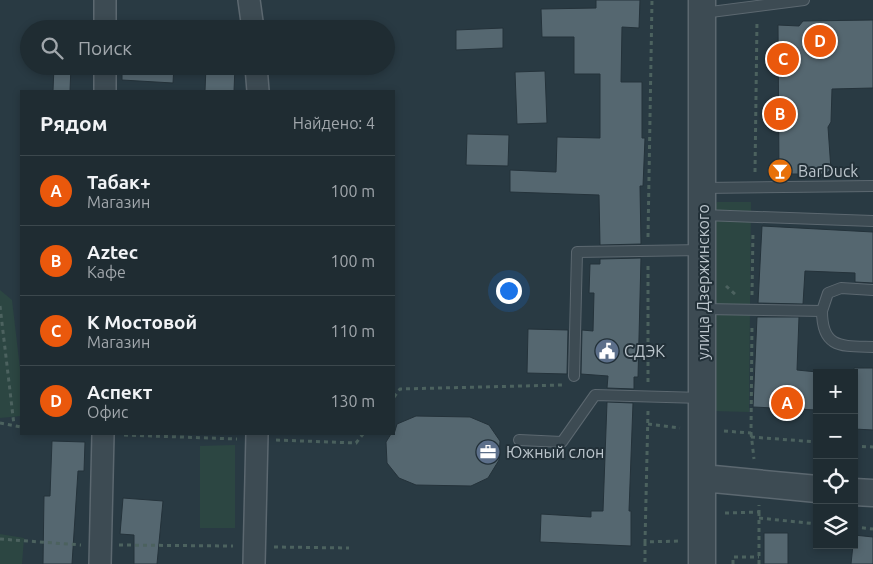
<!DOCTYPE html>
<html lang="ru">
<head>
<meta charset="utf-8">
<style>
  :root { --surface:#1f2c32; --page:#2c383e; --text:#f1f3f6; --muted:#a1a7ac; --line:#3c484d; --accent:#ea580c }
  body { margin:0; font-family:Ubuntu,sans-serif; background:var(--page); color:var(--text) }
  .controls { position:absolute; right:15px; bottom:15px; display:grid; overflow:hidden; border-radius:0px; box-shadow:0 2px 8px #0003 }
  .controls button { width:45px; height:45px; display:grid; place-items:center; padding:0; border:0; border-bottom:1px solid var(--line); background:var(--surface); color:var(--text); font:25px sans-serif }
  .you { position:absolute; left:508px; top:290px; width:18px; height:18px; margin:-12px; border:4px solid #fff; border-radius:50%; background:#1a73e8; box-shadow:0 0 0 8px #1a73e833 }
  .badge { display:grid; place-items:center; width:32px; height:32px; border-radius:50%; background:var(--accent); color:#fff; font-size:16px; font-weight:700 }
  .pin { position:absolute; translate:-50% -50%; border:2px solid #fff; box-shadow:0 1px 5px #0006 }
  .list { margin:0; padding:0; list-style:none }
  h2 { display:flex; justify-content:space-between; align-items:center; height:65px; margin:0; padding:0 20px; font-size:21px }
  h2 small { font-size:16px; font-weight:400; color:var(--muted) }
  .list li { display:grid; grid-template-columns:32px 1fr auto; gap:15px; align-items:center; box-sizing:border-box; height:70px; padding:0 20px; border-top:1px solid var(--line) }
  .list b { display:block; font-size:19px; white-space:nowrap }
  .list p { margin:0; font-size:16px; white-space:nowrap; color:var(--muted) }
  .list em { font-size:16px; font-style:normal; color:var(--muted) }
  .icon { flex:none; width:28px; height:28px; fill:none; stroke:currentColor; stroke-width:2; stroke-linecap:round; stroke-linejoin:round }
  .map { position:relative; flex:none; width:873px; height:564px; overflow:hidden }
  .search { position:absolute; background:var(--surface); box-shadow:0 2px 8px #0003; left:20px; top:20px; width:375px; height:55px; display:flex; align-items:center; gap:12px; box-sizing:border-box; padding:0 18px; border-radius:28px; color:var(--muted); font-size:19px }
  .panel { position:absolute; background:var(--surface); box-shadow:0 2px 8px #0003; left:20px; top:90px; width:375px; height:345px; border-radius:0px }
  .map>svg:first-child { display:block }
  .green { fill:#2c4642 }
  .building { fill:#556770; stroke:#24323a }
  .lines { fill:none; stroke-linecap:round; stroke-linejoin:round }
  .service-casing { stroke:#5c6870; stroke-width:12 }
  .minor-casing { stroke:#5c6870; stroke-width:24 }
  .tertiary-casing { stroke:#5c6870; stroke-width:29 }
  .path { stroke:#4c625f; stroke-width:3; stroke-dasharray:4 4; stroke-linecap:butt }
  .service { stroke:#3d4b53; stroke-width:10 }
  .minor { stroke:#3d4b53; stroke-width:21 }
  .tertiary { stroke:#3d4b53; stroke-width:26 }
  .labels { text-anchor:middle; dominant-baseline:central; stroke-width:4; stroke-linejoin:round; paint-order:stroke }
  .poi-label { font-size:16px; fill:#bbc5cc; stroke:#223038; text-anchor:start }
  .street-label { font-size:16px; fill:#bbc5cc; stroke:#223038 }
</style>
</head>
<body>
<div class="map">
<svg width="873" height="564" viewBox="0 0 873 564">
  <rect width="100%" height="100%" fill="#293a43"/>
  <path class="green" d="M 717,202 L 751,202 L 749,412 L 712,411 L 714,206 Z
    M 0,290 L 12,300 L 21,377 L 21,416 L 0,418 Z
    M 235,445 L 235,528 L 200,528 L 200,446 Z
    M 0,534 L 24,538 L 22,564 L 0,564 Z"/>
  <path class="building" d="M 596,0 L 640,0 L 639,28 L 622,27 L 621,82 L 642,82 L 642,138 L 645,138 L 643,186 L 640,186 L 641,244 L 600,245 L 599,195 L 510,192 L 510,170 L 556,172 L 557,137 L 600,138 L 600,74 L 574,74 L 574,37 L 542,37 L 541,9 L 596,8 Z
    M 873,20 L 873,88 L 832,89 L 831,122 L 828,127 L 831,170 L 825,174 L 779,174 L 778,25 L 799,26 L 803,21 Z
    M 503,28 L 503,48 L 456,50 L 456,30 Z
    M 54,66 L 71,66 L 70,91 L 53,91 Z
    M 122,66 L 174,66 L 173,83 L 122,80 Z
    M 206,66 L 235,66 L 234,91 L 205,91 Z
    M 545,71 L 547,123 L 517,124 L 515,72 Z
    M 467,134 L 509,135 L 508,166 L 466,165 Z
    M 762,226 L 873,232 L 873,283 L 855,282 L 855,273 L 805,271 L 803,304 L 758,303 Z
    M 641,258 L 638,377 L 634,377 L 634,389 L 607,388 L 608,376 L 581,374 L 582,330 L 593,331 L 594,293 L 589,293 L 590,264 L 600,264 L 600,259 Z
    M 757,317 L 799,317 L 797,370 L 817,372 L 817,410 L 753,407 Z
    M 528,329 L 568,330 L 567,374 L 527,373 Z
    M 854,368 L 873,368 L 873,430 L 854,429 Z
    M 607,402 L 633,403 L 629,511 L 631,511 L 631,546 L 540,542 L 541,514 L 591,517 L 591,511 L 603,511 Z
    M 416,416 L 470,417 L 489,425 L 500,441 L 499,460 L 488,478 L 471,486 L 416,485 L 399,478 L 387,463 L 386,442 L 391,434 L 394,434 L 397,424 Z
    M 52,441 L 85,442 L 84,471 L 78,471 L 72,564 L 43,564 L 44,496 L 50,496 Z
    M 123,498 L 163,501 L 157,564 L 134,564 L 134,535 L 120,534 Z
    M 764,533 L 788,533 L 788,564 L 764,564 Z
    M 854,535 L 873,537 L 873,564 L 851,564 Z"/>
  <g class="lines">
    <defs>
      <path id="service" d="M 703,13 L 804,0
        M 703,188 L 873,186
        M 703,215 L 873,221
        M 704,309 L 822,311 C 822,349 842,346 873,347
        M 822,311 L 828,293 L 841,288 L 873,290
        M 574,376 L 577,252 L 702,250
        M 519,440 L 562,442 L 595,395 L 702,398"/>
      <path id="minor" d="M 249,0 L 253,29
        M 105,29 L 105,0
        M 256,66 L 258,91
        M 105,91 L 105,66
        M 100,564 L 103,434
        M 254,564 L 257,434"/>
      <path id="tertiary" d="M 702,0 L 702,564
        M 703,478 L 817,489
        M 854,492 L 873,493"/>
    </defs>
    <use href="#service" class="service-casing"/>
    <use href="#minor" class="minor-casing"/>
    <use href="#tertiary" class="tertiary-casing"/>
    <path class="path" d="M 755,172 L 757,21
      M 648,237 L 652,0
      M 648,266 L 648,382
      M 726,286 L 736,295
      M 752,295 L 753,231
      M 0,306 L 14,425
      M 394,397 L 400,389 L 563,385
      M 648,411 L 645,542 L 679,541
      M 0,423 L 21,427
      M 648,424 L 680,428
      M 724,431 L 751,433 L 752,324
      M 751,433 L 754,459
      M 124,435 L 237,439
      M 751,437 L 817,442
      M 276,440 L 356,443 L 363,434
      M 854,446 L 873,447
      M 725,513 L 759,512 L 759,505
      M 759,518 L 817,524
      M 854,527 L 873,529
      M 0,539 L 81,545
      M 645,542 L 645,564
      M 119,545 L 233,546
      M 274,547 L 349,548
      M 733,564 L 733,557 L 759,557
      M 759,564 L 759,512"/>
    <use href="#service" class="service"/>
    <use href="#minor" class="minor"/>
    <use href="#tertiary" class="tertiary"/>
  </g>
  <defs>
    <symbol id="bar-disc" viewBox="-11 -11 22 22"><circle r="9.5" fill="#e8710a" stroke="#223038"/><path d="M-6-5H6L.8 .8V4.5H3.5V6h-7V4.5H-.8V.8Z" fill="#fff"/></symbol>
    <symbol id="civic-disc" viewBox="-11 -11 22 22"><circle r="9.5" fill="#5c6f8a" stroke="#223038"/><path d="M-.6-6.5H3V-4.5H.6V-3L4-1V1h2V6H-6V1h2V-1L-.6-3ZM-1.2 2.5V6h2.4V2.5Z" fill="#fff"/></symbol>
    <symbol id="office-disc" viewBox="-11 -11 22 22"><circle r="9.5" fill="#5c6f8a" stroke="#223038"/><path d="M-6-3h4V-5.5h4V-3h4V5H-6ZM-1-4.5V-3h2v-1.5ZM-6 0V1H6V0Z" fill="#fff"/></symbol>
  </defs>
  <g fill-rule="evenodd">
    <use href="#bar-disc" x="766" y="157" width="28" height="28"/>
    <use href="#civic-disc" x="593" y="337" width="28" height="28"/>
    <use href="#office-disc" x="474" y="438" width="28" height="28"/>
  </g>
  <g class="labels">
    <g class="poi-label">
      <text x="798" y="171">BarDuck</text>
      <text x="624" y="351">СДЭК</text>
      <text x="506" y="452">Южный слон</text>
    </g>
    <g class="street-label">
      <text transform="translate(703 282) rotate(-90)">улица Дзержинского</text>
    </g>
  </g>
</svg>
<div class="controls">
<button>+</button>
<button>−</button>
<button><svg class="icon" aria-label="locate" viewBox="0 0 24 24"><circle cx="12" cy="12" r="6"/><path d="M12 2v4M12 18v4M2 12h4M18 12h4"/></svg></button>
<button><svg class="icon" aria-label="layers" viewBox="0 0 24 24"><path d="M12 4l9 5-9 5-9-5zM3 14l9 5 9-5"/></svg></button>
</div>
<div class="you"></div>
<div class="pin badge" style="left:787px;top:403px">A</div>
<div class="pin badge" style="left:780px;top:114px">B</div>
<div class="pin badge" style="left:783px;top:59px">C</div>
<div class="pin badge" style="left:820px;top:41px">D</div>
<div class="search"><svg class="icon" aria-label="search" viewBox="0 0 24 24"><circle cx="10" cy="10" r="6"/><path d="M15 15l6 6"/></svg>Поиск</div>
<section class="panel">
<h2>Рядом<small>Найдено: 4</small></h2>
<ul class="list">
<li><span class="badge">A</span><div><b>Табак+</b><p>Магазин</p></div><em>100 m</em></li>
<li><span class="badge">B</span><div><b>Aztec</b><p>Кафе</p></div><em>100 m</em></li>
<li><span class="badge">C</span><div><b>К Мостовой</b><p>Магазин</p></div><em>110 m</em></li>
<li><span class="badge">D</span><div><b>Аспект</b><p>Офис</p></div><em>130 m</em></li>
</ul>
</section>
</div>
</body>
</html>
